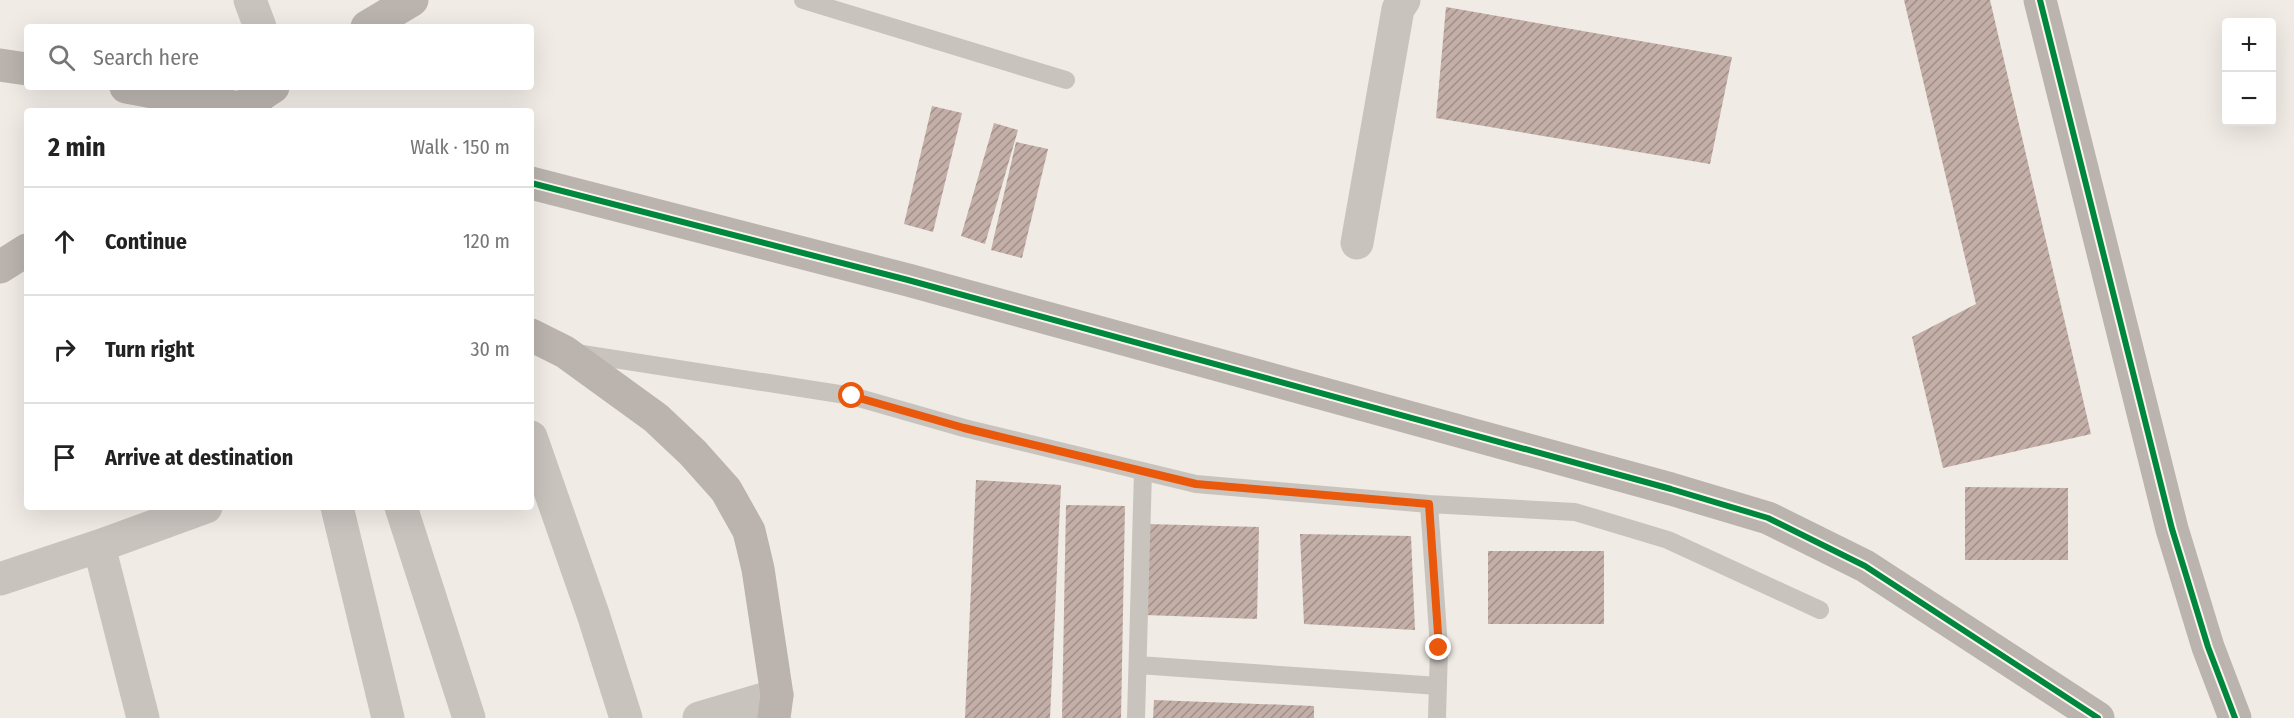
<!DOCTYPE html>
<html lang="en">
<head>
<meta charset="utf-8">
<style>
  :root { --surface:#fff; --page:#f6f6f6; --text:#222; --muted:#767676; --line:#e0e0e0 }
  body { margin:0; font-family:"Fira Sans Condensed",sans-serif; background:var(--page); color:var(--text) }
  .controls { position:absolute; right:18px; top:18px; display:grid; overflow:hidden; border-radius:6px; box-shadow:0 6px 24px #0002 }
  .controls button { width:54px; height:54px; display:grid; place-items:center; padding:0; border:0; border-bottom:2px solid var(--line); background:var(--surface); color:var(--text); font:30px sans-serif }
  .stop { position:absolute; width:18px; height:18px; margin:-14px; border:4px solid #ea580c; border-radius:50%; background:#fff }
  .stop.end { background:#ea580c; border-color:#fff; box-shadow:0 2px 6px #0008 }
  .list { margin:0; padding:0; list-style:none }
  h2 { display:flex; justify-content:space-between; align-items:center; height:78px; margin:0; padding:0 24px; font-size:26px }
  h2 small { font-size:20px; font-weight:400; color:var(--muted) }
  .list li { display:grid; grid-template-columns:39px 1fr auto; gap:18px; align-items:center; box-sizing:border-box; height:108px; padding:0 24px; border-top:2px solid var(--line) }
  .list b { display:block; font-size:22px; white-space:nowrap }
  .list em { font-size:20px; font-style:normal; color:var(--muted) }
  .icon { flex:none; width:33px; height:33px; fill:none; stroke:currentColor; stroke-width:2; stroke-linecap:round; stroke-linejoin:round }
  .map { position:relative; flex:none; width:2294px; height:718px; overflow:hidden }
  .search { position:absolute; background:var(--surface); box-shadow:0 6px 24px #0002; left:24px; top:24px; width:510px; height:66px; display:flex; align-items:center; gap:15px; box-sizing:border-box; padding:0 21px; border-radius:6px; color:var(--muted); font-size:22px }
  .panel { position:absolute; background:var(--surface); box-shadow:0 6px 24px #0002; left:24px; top:108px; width:510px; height:402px; border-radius:6px }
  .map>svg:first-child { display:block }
  .building { fill:url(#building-hatch) }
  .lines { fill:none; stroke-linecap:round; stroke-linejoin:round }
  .lane { stroke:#c9c3be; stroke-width:18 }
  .street { stroke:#c9c3be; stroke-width:33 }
  .secondary { stroke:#bab3ae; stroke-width:33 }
  .cycleway-casing { stroke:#fbf5ee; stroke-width:10 }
  .cycleway { stroke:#00873e; stroke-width:6 }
  .route { stroke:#ea580c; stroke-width:8 }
</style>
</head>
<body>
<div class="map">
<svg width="2294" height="718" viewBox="0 0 2294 718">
  <defs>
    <pattern id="building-hatch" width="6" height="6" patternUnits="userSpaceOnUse" patternTransform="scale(1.5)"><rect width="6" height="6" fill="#c3afa7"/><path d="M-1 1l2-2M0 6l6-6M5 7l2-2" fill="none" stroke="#a08f88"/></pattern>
  </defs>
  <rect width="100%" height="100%" fill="#f0ebe5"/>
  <path class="building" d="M 1904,0 L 1990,0 L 2091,434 L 1943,468 L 1912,337 L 1976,304 Z
    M 1446,7 L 1732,57 L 1710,164 L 1436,118 Z
    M 932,106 L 962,113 L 933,232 L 904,224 Z
    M 994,123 L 1018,130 L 985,244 L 961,236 Z
    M 1016,142 L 1048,149 L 1022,258 L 991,250 Z
    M 976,480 L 1061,485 L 1050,718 L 965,718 Z
    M 1965,487 L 2068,488 L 2068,560 L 1965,560 Z
    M 1066,505 L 1125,506 L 1121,718 L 1062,718 Z
    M 1147,524 L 1259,527 L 1257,619 L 1145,615 Z
    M 1300,534 L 1411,536 L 1415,630 L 1304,624 Z
    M 1488,551 L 1604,551 L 1604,624 L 1488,624 Z
    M 1154,700 L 1314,706 L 1314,718 L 1153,718 Z"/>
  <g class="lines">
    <path class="lane" d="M 803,0 L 1066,80
      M 576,353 L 852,396 L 964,428 L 1196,484 L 1429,504 L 1439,648 L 1437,718
      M 1429,504 L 1575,512 L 1668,540 L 1820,610
      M 1138,665 L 1438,686
      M 1136,718 L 1143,471"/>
    <path class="street" d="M 250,0 L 260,27
      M 1357,243 L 1398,9 L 1404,0
      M 531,437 L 593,614 L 626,718
      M 337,507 L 388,718
      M 401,507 L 469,718
      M 99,546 L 143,718
      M 0,579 L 99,546 L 206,507
      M 699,718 L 777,695"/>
    <path class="secondary" d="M 2040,0 L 2172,529 L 2208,647 L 2235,718
      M 367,27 L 412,0
      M 0,65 L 27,69
      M 126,87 L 256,111
      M 236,111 L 273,87
      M 531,183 L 908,280 L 1671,489 L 1768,518 L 1865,566 L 2098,718
      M 0,267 L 27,250
      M 531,335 L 565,352 L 656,418 L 693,453 L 726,490 L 749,531 L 758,569 L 777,695 L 774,718"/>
    <defs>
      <path id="cycleway" d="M 2040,0 L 2172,529 L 2208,647 L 2235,718
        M 531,183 L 908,280 L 1671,489 L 1768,518 L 1865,566 L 2098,718"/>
    </defs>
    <use href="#cycleway" class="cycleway-casing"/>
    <use href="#cycleway" class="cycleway"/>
  </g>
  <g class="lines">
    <path class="route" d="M 852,396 L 964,428 L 1196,484 L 1429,504 L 1439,648"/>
  </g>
</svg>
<div class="controls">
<button>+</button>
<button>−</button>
</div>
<div class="stop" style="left:852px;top:396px"></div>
<div class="stop end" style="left:1439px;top:648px"></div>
<div class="search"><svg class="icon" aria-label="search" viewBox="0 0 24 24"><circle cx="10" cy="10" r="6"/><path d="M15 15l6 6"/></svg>Search here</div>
<section class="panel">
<h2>2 min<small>Walk · 150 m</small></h2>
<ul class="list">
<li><svg class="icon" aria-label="ahead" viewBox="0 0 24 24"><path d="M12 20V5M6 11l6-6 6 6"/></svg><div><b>Continue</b></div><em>120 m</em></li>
<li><svg class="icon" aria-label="right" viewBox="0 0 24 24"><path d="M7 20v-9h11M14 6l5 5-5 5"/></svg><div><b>Turn right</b></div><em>30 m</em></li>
<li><svg class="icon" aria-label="arrive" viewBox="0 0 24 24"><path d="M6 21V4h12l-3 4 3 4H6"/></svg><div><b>Arrive at destination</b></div></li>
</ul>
</section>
</div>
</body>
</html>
